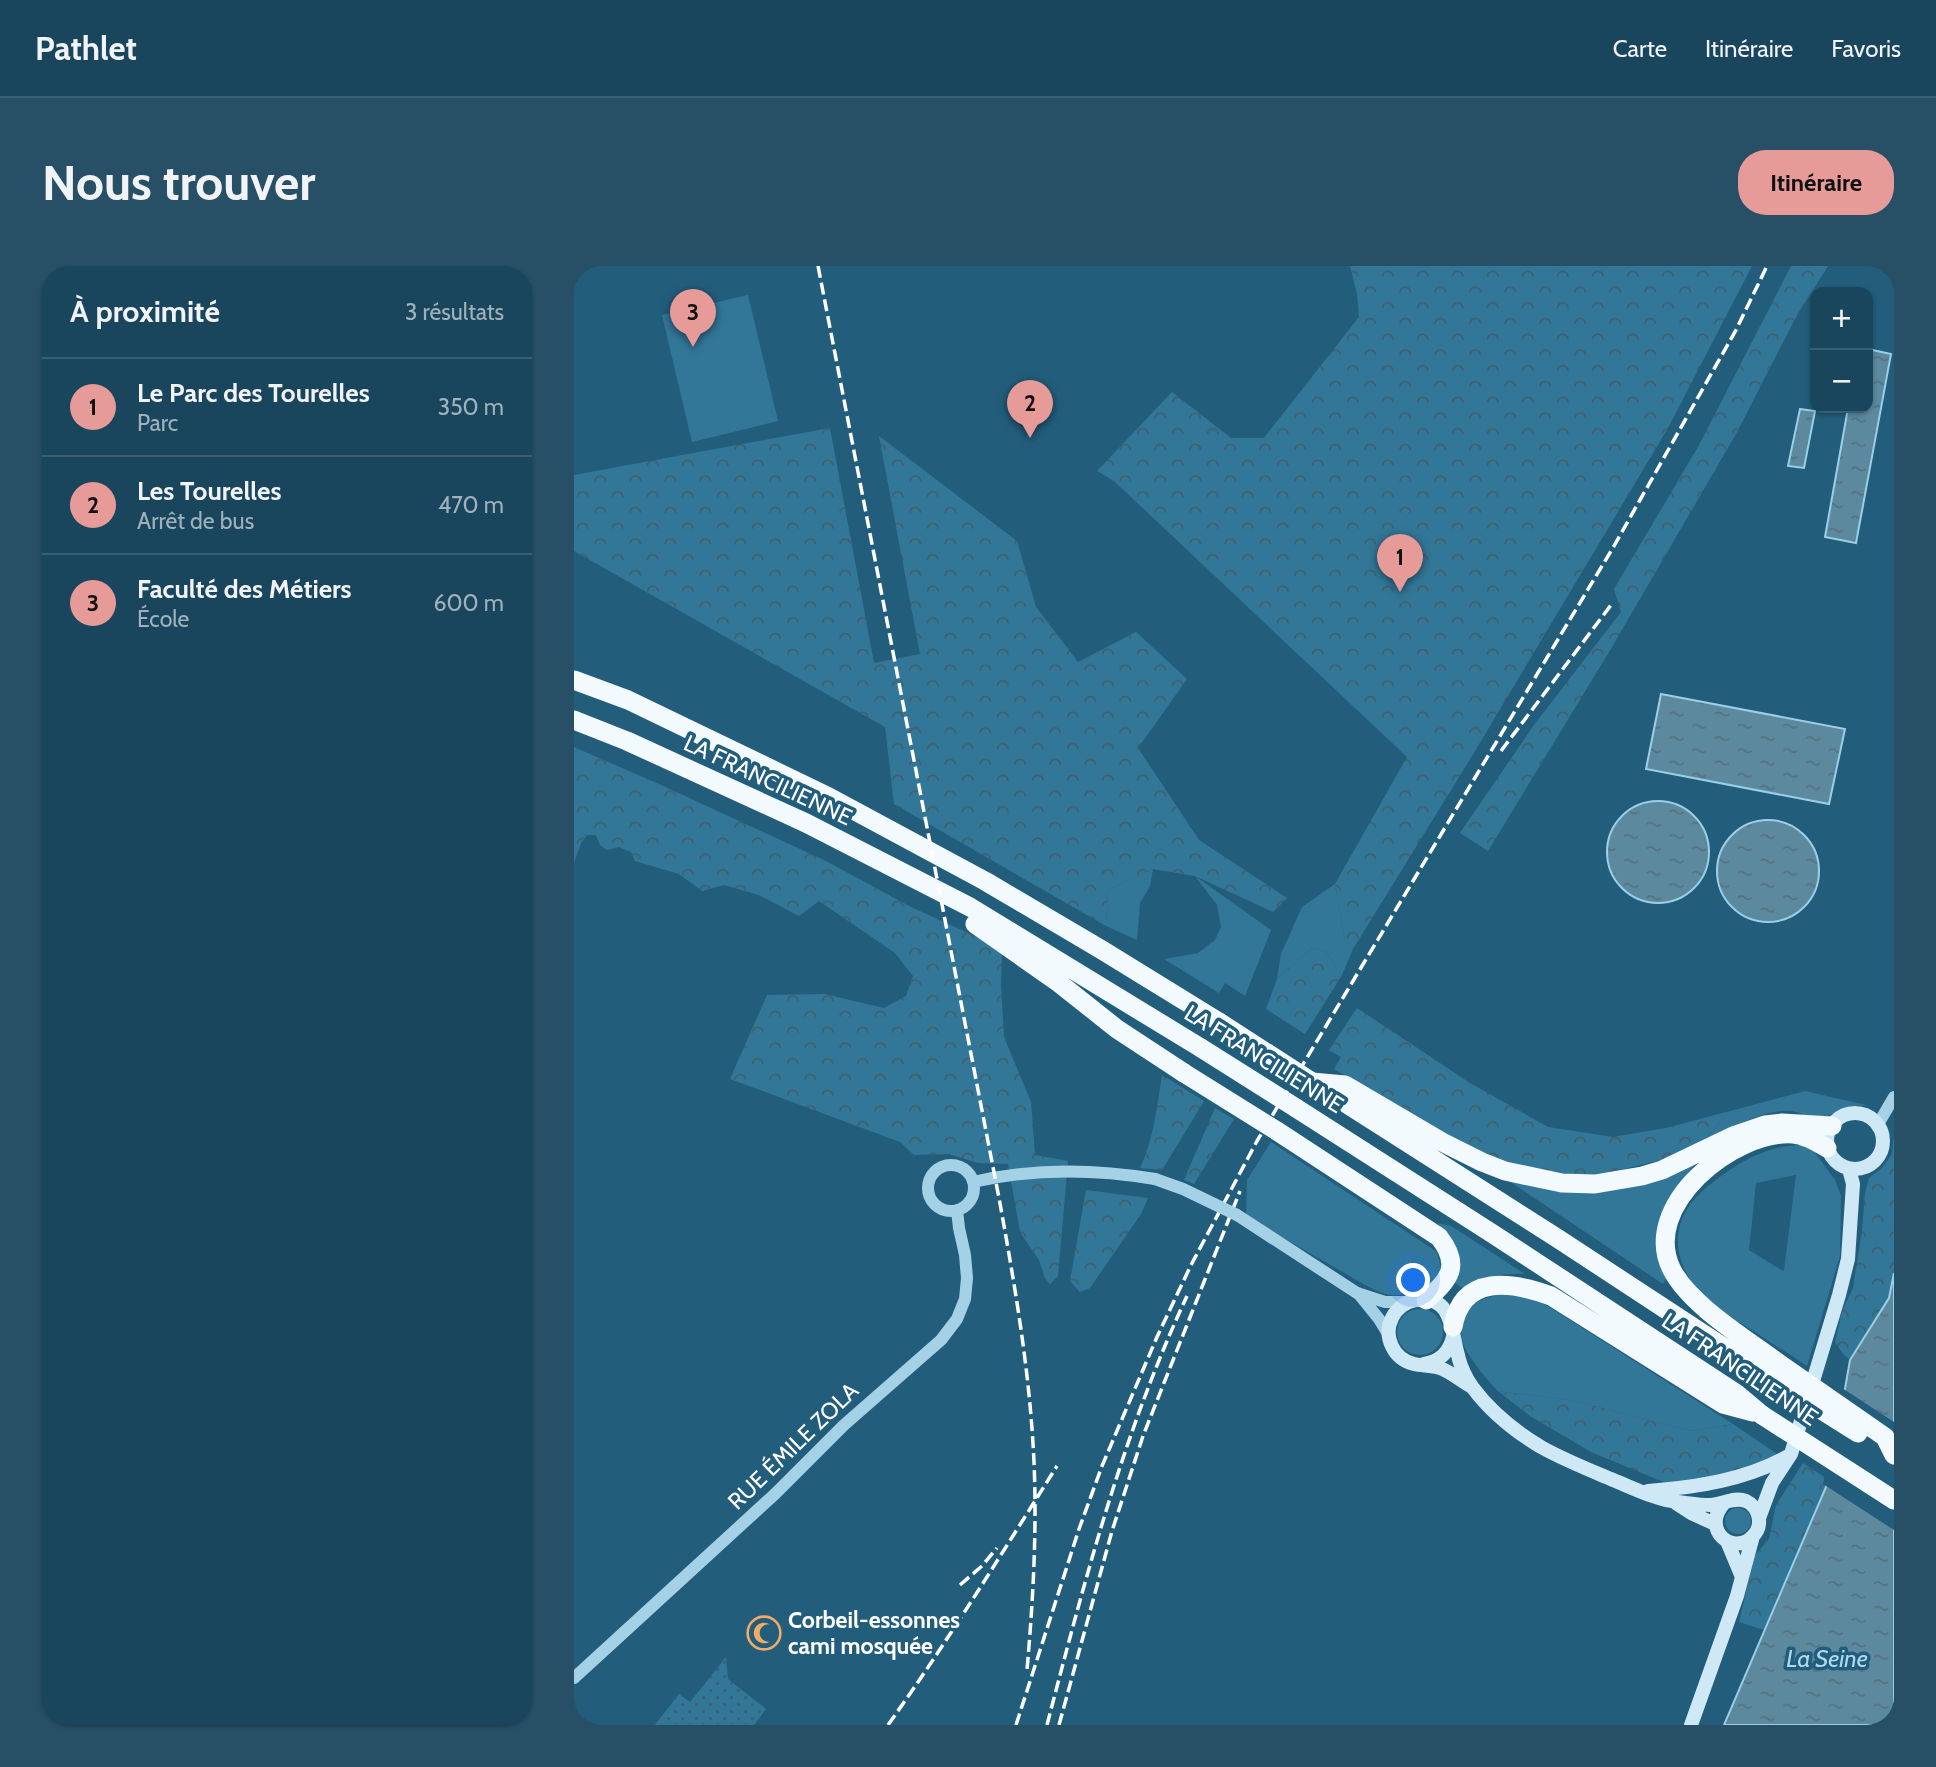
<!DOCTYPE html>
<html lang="fr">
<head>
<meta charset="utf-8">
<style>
  :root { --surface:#1a465d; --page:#275066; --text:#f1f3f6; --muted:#9fb1bc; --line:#385e72; --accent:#e69b98 }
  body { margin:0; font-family:Cabin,sans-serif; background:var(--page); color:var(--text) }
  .controls { position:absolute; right:21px; top:21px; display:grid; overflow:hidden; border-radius:14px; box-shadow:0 2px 5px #0004 }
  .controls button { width:63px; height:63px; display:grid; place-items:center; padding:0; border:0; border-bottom:2px solid var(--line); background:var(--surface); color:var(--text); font:35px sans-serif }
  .you { position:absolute; left:840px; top:1015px; width:24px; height:24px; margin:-18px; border:5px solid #fff; border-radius:50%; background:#1a73e8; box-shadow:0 0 0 10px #1a73e833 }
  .badge { display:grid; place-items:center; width:46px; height:46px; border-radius:50%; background:var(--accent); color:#111; font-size:23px; font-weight:700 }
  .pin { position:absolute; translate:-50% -58px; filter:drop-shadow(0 2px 4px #0008) }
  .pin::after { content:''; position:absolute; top:37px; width:24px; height:21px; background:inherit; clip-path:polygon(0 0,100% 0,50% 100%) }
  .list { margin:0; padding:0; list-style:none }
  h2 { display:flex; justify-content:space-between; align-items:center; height:91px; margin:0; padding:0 28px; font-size:30px }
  h2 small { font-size:23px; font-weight:400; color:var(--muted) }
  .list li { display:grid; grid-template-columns:46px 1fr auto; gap:21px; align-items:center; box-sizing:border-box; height:98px; padding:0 28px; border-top:2px solid var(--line) }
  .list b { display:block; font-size:26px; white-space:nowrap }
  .list p { margin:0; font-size:23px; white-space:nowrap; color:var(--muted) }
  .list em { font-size:23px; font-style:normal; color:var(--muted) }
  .map { position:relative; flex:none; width:1320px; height:1459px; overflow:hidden; border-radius:28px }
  header { display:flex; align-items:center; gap:42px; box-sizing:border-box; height:98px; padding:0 35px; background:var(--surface); border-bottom:2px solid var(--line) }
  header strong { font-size:33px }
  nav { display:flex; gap:38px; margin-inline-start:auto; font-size:24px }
  .intro { display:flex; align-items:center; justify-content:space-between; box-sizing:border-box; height:168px; padding:0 42px }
  h1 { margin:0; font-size:49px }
  .button { padding:18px 32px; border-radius:28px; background:var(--accent); color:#111; font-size:24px; font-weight:700 }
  main { display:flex; gap:42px; padding:0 42px }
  aside { flex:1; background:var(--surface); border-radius:28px; box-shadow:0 2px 5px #0004 }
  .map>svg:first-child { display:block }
  .grass { fill:#327798; fill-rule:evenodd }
  .forest { fill:url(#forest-crowns) }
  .garden { fill:url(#garden-dots) }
  .water { fill:url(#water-ripples); stroke:#99cfe7; stroke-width:2 }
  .pier { fill:#225e7c }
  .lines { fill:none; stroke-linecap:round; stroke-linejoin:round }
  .tertiary { stroke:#a5d1e6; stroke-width:12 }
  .secondary { stroke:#cee8f5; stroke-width:14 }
  .trunk { stroke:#f2fafe; stroke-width:19 }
  .rail { stroke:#fff; stroke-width:3.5; stroke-dasharray:12 5; stroke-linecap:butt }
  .tertiary-bridge { stroke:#a5d1e6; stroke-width:12 }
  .trunk-bridge { stroke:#f2fafe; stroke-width:19 }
  .labels { text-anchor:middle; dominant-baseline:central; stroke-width:7; stroke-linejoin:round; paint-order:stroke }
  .street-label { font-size:23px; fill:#fff; stroke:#225e7c }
  .poi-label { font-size:23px; font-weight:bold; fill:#fff; stroke:#225e7c; text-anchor:start }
  .water-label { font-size:24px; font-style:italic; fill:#b0daee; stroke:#225e7c }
</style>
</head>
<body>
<header>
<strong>Pathlet</strong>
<nav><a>Carte</a><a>Itinéraire</a><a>Favoris</a></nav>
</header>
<div class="intro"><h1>Nous trouver</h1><a class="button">Itinéraire</a></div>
<main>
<aside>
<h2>À proximité<small>3 résultats</small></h2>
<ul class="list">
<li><span class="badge">1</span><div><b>Le Parc des Tourelles</b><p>Parc</p></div><em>350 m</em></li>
<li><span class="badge">2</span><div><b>Les Tourelles</b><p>Arrêt de bus</p></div><em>470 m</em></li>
<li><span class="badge">3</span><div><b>Faculté des Métiers</b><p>École</p></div><em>600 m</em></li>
</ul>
</aside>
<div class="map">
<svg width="1320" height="1459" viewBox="0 0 1320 1459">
  <defs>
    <pattern id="forest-crowns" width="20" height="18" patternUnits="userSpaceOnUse" patternTransform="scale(1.75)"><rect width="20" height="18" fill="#327798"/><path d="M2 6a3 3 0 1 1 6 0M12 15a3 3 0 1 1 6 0" fill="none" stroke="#405f6e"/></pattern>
    <pattern id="garden-dots" width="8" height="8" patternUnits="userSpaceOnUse" patternTransform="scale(1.75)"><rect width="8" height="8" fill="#327798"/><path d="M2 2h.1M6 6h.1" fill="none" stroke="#405f6e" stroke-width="1.8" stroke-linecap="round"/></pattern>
    <pattern id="water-ripples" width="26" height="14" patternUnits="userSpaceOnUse" patternTransform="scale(1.75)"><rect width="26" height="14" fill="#5d899f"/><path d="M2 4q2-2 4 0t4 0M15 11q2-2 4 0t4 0" fill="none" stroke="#56717e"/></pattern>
  </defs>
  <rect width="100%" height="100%" fill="#225e7c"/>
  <path class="grass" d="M 174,29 L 204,155 L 118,176 L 88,49 Z
    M 579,603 L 576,620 L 566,637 L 563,674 L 532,660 L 534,624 Z
    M 621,610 L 697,664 L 671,730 L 651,717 L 645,727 L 590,693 L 624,687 L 641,674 L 647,661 L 643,639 Z
    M 761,618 L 770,669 L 779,683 L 768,709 L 752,686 L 738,682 L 703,713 L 707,688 L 728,641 Z
    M 1231,825 L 1296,840 C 1270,837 1270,846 1249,851 C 1236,855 1228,846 1217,845 C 1191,842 1152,865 1129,875 L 1156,845 Z
    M 697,876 L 863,986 C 864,992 868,1000 866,1008 C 862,1023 831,1030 817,1029 C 808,1028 799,1023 791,1019 L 672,950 L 673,914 Z
    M 1225,879 L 1239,884 L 1261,914 L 1267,930 L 1266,990 L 1233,1100 C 1212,1086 1191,1073 1170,1059 C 1159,1053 1147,1047 1138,1039 C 1096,1000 1089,954 1138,917 C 1165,896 1189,881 1225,879 ZM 1222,909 L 1210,1004 L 1209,1005 L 1175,984 L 1182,917 Z
    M 1121,898 C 1093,932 1070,968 1092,1013 L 1089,1018 L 932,913 Z
    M 864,957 L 877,960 L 951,1008 C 925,1007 913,1011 891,1024 L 880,1016 L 867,962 Z
    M 926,1028 L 953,1029 L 977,1042 L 1159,1158 L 1117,1165 L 997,1134 L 924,1125 C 914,1115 891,1088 888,1074 C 886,1065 889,1048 895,1042 C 903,1034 916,1031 926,1028 Z
    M823 1066a23 23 0 1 1 46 0a23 23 0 1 1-46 0Z
    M1151 1255a13 13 0 1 1 26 0a13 13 0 1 1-26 0Z"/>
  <path class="forest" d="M 776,0 L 1178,0 L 1094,162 L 898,490 L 779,683 L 770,669 L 761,618 L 833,491 L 540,215 L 523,205 L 598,126 L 657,172 L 690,172 L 785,51 L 783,28 Z
    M 1217,0 L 1254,0 L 1223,49 L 1162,168 L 1035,386 L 914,585 L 886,567 L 960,459 L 1047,346 L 1040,323 L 1124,181 Z
    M 256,162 L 300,397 L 346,388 L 305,170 L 443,275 L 462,341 L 504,396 L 562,366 L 613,413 L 564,482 L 625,574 L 713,632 L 699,646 L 621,610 L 579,603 L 534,624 L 532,660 L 320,538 L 311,461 L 0,285 L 0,209 Z
    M 0,481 L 87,519 L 250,594 L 339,642 L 414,676 L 428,687 L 427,719 L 430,771 L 457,836 L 461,889 L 494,895 L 484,1010 L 476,1018 L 471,1012 L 465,994 L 446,966 L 434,898 L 404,897 L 375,888 L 340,889 L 326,876 L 156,813 L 193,729 L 250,728 L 310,742 L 332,730 L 339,710 L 321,687 L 245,635 L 225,650 L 185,629 L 150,619 L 128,625 L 105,608 L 61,595 L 57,586 L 45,581 L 33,584 L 26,579 L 22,569 L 13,569 L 7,577 L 0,597 Z
    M 738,682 L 752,686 L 768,709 L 731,768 L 692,743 L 703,713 Z
    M 783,742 L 896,817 L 974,861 L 1039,871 L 1092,862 L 1156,845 L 1129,875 L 1103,890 L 1026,909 L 990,910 L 919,893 L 882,875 L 760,803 L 767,791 L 755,784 Z
    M 588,809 L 630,835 L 588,904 L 566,902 C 580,873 583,840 588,809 Z
    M 641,842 L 660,853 L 620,918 L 610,914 Z
    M 1320,867 L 1320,1007 L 1315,1032 L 1276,1094 L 1269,1088 L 1261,1076 L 1268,1045 L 1279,1022 L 1288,965 L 1291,927 L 1295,912 L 1308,902 L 1318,888 Z
    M 512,924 L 574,932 L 567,948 L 516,1022 L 506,1026 L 496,1015 Z
    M 924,1125 L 997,1134 L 1117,1165 L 1159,1158 L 1203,1188 L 1185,1200 L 1137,1212 L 1092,1217 L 1017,1186 L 956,1150 Z
    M 1229,1197 L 1255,1214 L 1190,1364 L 1165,1356 L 1181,1289 L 1195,1273 L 1202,1239 Z"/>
  <path class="garden" d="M 152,1391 L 154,1413 L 192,1443 L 180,1459 L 81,1459 L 105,1428 L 116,1436 Z"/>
  <path class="water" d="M 1294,83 L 1317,88 L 1282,277 L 1251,271 L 1274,142 L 1294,142 Z
    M 1226,143 L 1241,145 L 1230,202 L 1214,200 Z
    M 1087,428 L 1271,463 L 1255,538 L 1072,503 Z
    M1033 586a51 51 0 1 1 102 0a51 51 0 1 1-102 0Z
    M1143 605a51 51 0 1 1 102 0a51 51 0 1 1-102 0Z
    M 1320,1007 L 1320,1459 L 1150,1459 L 1255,1214 L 1276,1094 L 1315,1032 Z"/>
  <path class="pier" d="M 1268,1122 L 1320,1156 L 1320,1264 L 1249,1218 Z"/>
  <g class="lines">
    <path class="tertiary" d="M 1303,860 L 1320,831
      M354 922a23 23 0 1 1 46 0a23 23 0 1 1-46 0Z
      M 399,916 C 459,902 521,903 581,913
      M 663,949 L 783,1027 L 811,1036 L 833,1036
      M 784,1027 L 805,1053 L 814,1068
      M 0,1412 L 202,1227 L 270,1159 L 367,1074 L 383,1053 L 391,1033 L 393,1012 L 391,989 L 385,962 L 383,944"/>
    <path class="secondary" d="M1253 875a28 28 0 1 1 56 0a28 28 0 1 1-56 0Z
      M 850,1098 C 866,1095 875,1087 879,1071
      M 898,1121 C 887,1115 877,1106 866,1102 C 857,1099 848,1100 840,1098 C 819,1093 809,1070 818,1052 C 822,1043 832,1035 842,1034 C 879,1028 877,1066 884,1089 C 886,1100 893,1114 899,1122 C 917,1146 942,1166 967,1181 C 992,1195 1018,1205 1044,1216 C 1063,1224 1084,1234 1104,1236 C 1114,1237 1125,1239 1136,1239 C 1148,1239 1160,1230 1172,1235 C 1185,1241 1190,1259 1179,1270 C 1160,1291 1126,1264 1150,1237
      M 1074,1225 C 1123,1221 1173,1214 1216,1189
      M 1102,1237 L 1119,1248 L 1141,1258
      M 1185,1252 L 1198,1217 L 1217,1188 L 1265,1029 L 1274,993 L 1279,918 L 1275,903
      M 1153,1275 L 1168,1311
      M 1117,1459 L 1163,1330 L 1179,1270"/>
    <path class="trunk" d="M 0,414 L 54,434 L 255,531 L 411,615 L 528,684 L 645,756
      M 0,454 L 53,475 L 232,557 L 396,641 L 627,782
      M 401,658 L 485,717 L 543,763 L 610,807
      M 738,816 L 771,819 L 868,876 L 908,896 L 931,905 L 988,917 L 1021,918 L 1068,910 L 1088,904 L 1159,870 L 1191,859 L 1208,857 L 1258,860
      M 740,817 L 983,972 L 1198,1113
      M 722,842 L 919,968 L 1163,1128 L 1188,1149
      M 703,865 L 865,971 C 887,999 876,1014 852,1034
      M 879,1061 C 888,1007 939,1016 977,1030 L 1149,1138 L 1179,1146
      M 1203,1096 C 1171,1072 1116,1039 1098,1004 C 1065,940 1160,864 1219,868 C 1231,869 1243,876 1253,882"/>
    <path class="rail" d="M 244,0 L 425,932 C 441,1020 456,1107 460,1196 C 463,1266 459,1335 453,1404
      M 927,485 L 1037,339
      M 386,1319 L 408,1300 L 423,1282
      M 314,1459 C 374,1375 428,1287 483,1200
      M 442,1459 L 505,1263 L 528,1200 L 583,1071 L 617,999 L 683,875 L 1040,280 L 1162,64 L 1193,0
      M 473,1459 C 511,1313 549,1167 613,1030
      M 485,1459 L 538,1265 L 569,1170 L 666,925"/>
    <path class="tertiary-bridge" d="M 581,913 L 609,923 L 663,949"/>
    <path class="trunk-bridge" d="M 645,756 L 738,816
      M 627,782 L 722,842
      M 610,807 L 703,865
      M 1203,1096 L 1311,1171 L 1320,1189
      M 1198,1113 L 1284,1167
      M 1188,1149 L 1320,1234"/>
  </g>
  <defs>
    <symbol id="mosque-ring" viewBox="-11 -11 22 22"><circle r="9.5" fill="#225e7c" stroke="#f2aa67" stroke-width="1.5"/><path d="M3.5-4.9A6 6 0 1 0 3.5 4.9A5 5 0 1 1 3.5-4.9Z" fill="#f2aa67"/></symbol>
  </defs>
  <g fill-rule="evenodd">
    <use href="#mosque-ring" x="171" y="1348" width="38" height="38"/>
  </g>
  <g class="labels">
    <g class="street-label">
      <text transform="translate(194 514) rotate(25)">LA FRANCILIENNE</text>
      <text transform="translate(690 793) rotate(32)">LA FRANCILIENNE</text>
      <text transform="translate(1166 1103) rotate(34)">LA FRANCILIENNE</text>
      <text transform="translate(219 1180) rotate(-44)">RUE ÉMILE ZOLA</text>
    </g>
    <g class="poi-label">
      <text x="214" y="1354">Corbeil-essonnes<tspan x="214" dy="26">cami mosquée</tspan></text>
    </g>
    <g class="water-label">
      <text x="1253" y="1392">La Seine</text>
    </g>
  </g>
</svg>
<div class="controls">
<button>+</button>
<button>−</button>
</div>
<div class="you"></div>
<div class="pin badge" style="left:826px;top:326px">1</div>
<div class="pin badge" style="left:456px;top:172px">2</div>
<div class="pin badge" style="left:119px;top:81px">3</div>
</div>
</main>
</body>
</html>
